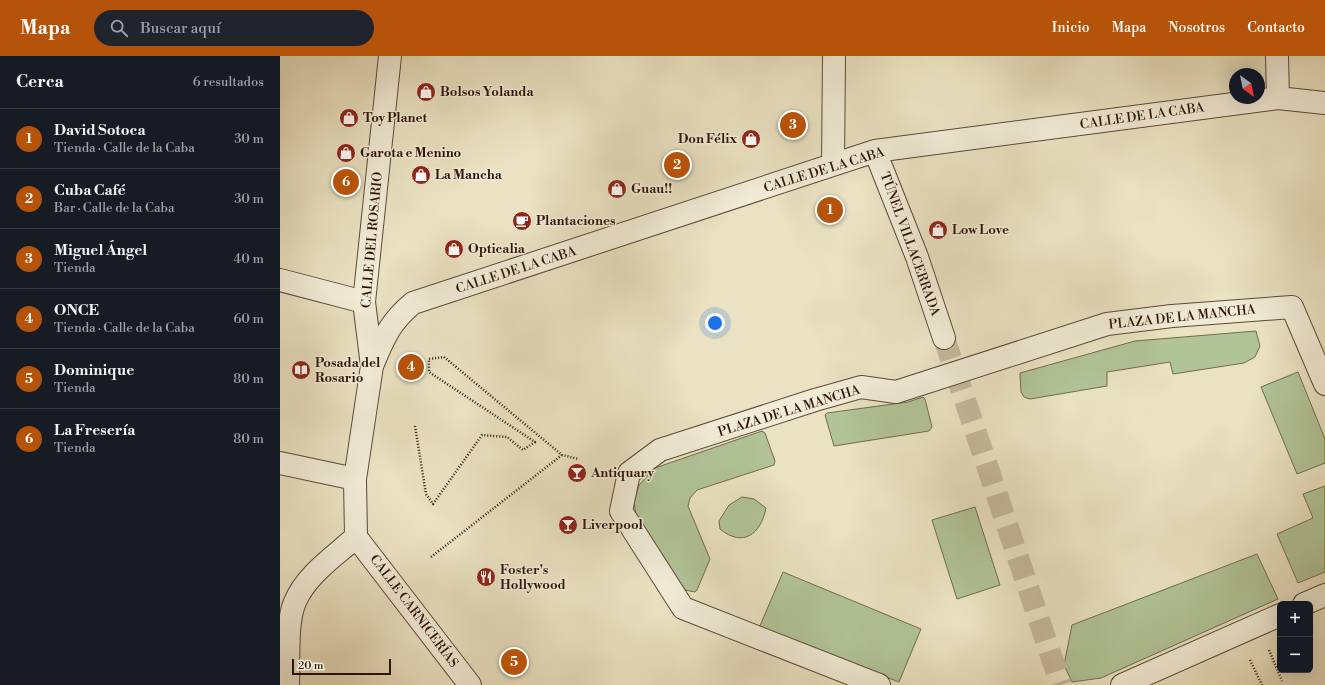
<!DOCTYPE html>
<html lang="es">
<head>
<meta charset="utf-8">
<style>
  :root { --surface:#171b24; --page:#20242c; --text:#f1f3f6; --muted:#9ea1a6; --line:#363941; --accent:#b45309 }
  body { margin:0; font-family:"Libre Bodoni",serif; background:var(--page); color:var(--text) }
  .controls { position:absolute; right:12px; bottom:12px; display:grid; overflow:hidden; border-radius:6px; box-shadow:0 4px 16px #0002 }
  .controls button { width:36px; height:36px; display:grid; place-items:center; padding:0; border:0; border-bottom:1px solid var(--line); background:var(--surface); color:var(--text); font:20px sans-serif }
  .compass { position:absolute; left:949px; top:12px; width:36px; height:36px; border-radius:50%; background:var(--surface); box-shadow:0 4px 16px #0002; rotate:147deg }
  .scale { position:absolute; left:12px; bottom:10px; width:99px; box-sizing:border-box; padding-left:4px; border:2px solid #301408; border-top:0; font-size:11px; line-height:14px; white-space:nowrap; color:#301408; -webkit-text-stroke:3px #f1ecd7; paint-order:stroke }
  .you { position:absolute; left:435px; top:267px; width:14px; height:14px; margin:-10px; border:3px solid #fff; border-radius:50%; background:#1a73e8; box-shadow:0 0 0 6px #1a73e833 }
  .badge { display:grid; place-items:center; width:26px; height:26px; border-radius:50%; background:var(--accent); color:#fff; font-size:13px; font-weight:700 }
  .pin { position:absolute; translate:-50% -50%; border:2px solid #fff; box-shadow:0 1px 4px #0006 }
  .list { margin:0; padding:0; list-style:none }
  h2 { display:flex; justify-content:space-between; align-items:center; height:52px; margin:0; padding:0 16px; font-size:17px }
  h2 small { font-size:13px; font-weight:400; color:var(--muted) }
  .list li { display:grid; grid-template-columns:26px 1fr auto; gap:12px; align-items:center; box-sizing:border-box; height:60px; padding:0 16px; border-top:1px solid var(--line) }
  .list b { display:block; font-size:15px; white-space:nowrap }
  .list p { margin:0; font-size:13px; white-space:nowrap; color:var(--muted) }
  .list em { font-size:13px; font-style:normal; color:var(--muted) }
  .icon { flex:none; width:22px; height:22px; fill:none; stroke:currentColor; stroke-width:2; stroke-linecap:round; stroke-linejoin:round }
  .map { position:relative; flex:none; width:1045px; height:629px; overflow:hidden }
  header { display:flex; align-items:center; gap:24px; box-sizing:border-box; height:56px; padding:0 20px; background:var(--accent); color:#fff }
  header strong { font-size:19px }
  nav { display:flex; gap:22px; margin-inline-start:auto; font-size:14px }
  .search { width:280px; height:36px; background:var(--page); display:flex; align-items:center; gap:10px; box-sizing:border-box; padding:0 14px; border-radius:22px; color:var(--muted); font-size:15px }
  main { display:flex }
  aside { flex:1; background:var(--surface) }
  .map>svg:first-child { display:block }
  .green { fill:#b1c498; stroke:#706c50 }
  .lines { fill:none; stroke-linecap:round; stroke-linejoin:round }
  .minor-tunnel { stroke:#c5b99d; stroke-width:22; stroke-dasharray:22 11; stroke-linecap:butt }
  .minor-casing { stroke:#5e4836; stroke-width:24 }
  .path { stroke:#301408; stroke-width:2.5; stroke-dasharray:1 2; stroke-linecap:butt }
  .minor { stroke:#f1ecd7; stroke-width:22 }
  .labels { text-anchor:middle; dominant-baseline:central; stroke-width:3; stroke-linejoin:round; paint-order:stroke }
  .poi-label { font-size:13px; font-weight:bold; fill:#301408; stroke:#f1ecd7; text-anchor:start }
  .street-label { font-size:13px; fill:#301408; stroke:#f1ecd7 }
</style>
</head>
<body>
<header>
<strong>Mapa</strong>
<div class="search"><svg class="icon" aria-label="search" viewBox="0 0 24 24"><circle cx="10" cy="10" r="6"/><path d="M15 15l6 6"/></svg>Buscar aquí</div>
<nav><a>Inicio</a><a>Mapa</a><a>Nosotros</a><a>Contacto</a></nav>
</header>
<main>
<aside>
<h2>Cerca<small>6 resultados</small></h2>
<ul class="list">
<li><span class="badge">1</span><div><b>David Sotoca</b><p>Tienda · Calle de la Caba</p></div><em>30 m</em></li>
<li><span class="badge">2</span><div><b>Cuba Café</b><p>Bar · Calle de la Caba</p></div><em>30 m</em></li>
<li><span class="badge">3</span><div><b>Miguel Ángel</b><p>Tienda</p></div><em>40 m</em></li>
<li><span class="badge">4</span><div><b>ONCE</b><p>Tienda · Calle de la Caba</p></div><em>60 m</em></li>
<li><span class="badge">5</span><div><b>Dominique</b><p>Tienda</p></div><em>80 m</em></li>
<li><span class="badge">6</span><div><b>La Fresería</b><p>Tienda</p></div><em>80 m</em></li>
</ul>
</aside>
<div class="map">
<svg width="1045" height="629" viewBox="0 0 1045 629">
  <rect width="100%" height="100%" fill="#eae2c2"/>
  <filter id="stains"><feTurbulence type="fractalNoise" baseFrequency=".005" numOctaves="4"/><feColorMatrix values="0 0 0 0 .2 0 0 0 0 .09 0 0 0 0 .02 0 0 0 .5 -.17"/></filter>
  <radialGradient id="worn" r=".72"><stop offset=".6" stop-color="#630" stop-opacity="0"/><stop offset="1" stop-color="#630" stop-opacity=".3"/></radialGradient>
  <path class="green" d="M 976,275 L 980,290 L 975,301 L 964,307 L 893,318 L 890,306 L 827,316 L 827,330 L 750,343 L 744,341 L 741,336 L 740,317 L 855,285 Z
    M 1018,316 L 1045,383 L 1045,407 L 1017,418 L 981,331 Z
    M 643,341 L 645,343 L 652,371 L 649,375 L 554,390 L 545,359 L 547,357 L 628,346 Z
    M 482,375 L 485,377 L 495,405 L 494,409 L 417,434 L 410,442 L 408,450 L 430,503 L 417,534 L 415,536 L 405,534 L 357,464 L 354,447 L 359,429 L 375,412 Z
    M 1045,430 L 1045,516 L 1018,527 L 997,478 L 1033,462 L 1023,438 Z
    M 462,441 L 474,443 L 486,452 C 481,478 463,492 440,473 L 439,465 L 449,449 Z
    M 695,451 L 720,529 L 677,543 L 652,464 Z
    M 977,498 L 998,543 L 821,622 L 792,626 L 784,609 L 792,569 Z
    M 503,516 L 641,573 L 619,626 L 479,572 Z"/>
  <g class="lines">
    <path class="minor-tunnel" d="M 664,282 L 781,629"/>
    <defs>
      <path id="minor" d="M 997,0 L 998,42
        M 595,95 L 637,201 L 664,282
        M 553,109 L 554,0
        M 0,224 L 84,246
        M 92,310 C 104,282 109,267 133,247 L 595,95 L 998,42 L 1045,47
        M 0,407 L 75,423
        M 76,481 L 190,629
        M 1024,548 L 1045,539
        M 8,629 C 9,606 6,566 15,546 C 26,519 55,500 76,481 L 75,423 L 92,310 L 84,246 L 110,0
        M 599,629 L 403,552 L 341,455 L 349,417 L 380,394 L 535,344 L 581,331 L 616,336 L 827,268 L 892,260 L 1012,251 L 1045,328
        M 842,629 L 1000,559"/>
    </defs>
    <use href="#minor" class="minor-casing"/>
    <path class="path" d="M 135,370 L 146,438 L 153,448 L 202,379 L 227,381 L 243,394 L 255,386 L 149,316 L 149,303 L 164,301 L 282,399 L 299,403
      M 151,501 L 282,399
      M 989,594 L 1002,625
      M 970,604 L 982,629"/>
    <use href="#minor" class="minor"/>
  </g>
  <defs>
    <symbol id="shop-disc" viewBox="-11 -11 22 22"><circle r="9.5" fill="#8f2418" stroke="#f1ecd7"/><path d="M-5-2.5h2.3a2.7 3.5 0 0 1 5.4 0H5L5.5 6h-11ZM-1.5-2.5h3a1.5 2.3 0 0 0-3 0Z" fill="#fff"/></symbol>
    <symbol id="cafe-disc" viewBox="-11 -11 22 22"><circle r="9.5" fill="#8f2418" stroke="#f1ecd7"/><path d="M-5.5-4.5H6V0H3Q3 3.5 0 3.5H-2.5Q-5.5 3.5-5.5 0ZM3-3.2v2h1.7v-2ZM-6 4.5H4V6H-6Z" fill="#fff"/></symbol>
    <symbol id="library-disc" viewBox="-11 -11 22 22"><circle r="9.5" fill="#8f2418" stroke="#f1ecd7"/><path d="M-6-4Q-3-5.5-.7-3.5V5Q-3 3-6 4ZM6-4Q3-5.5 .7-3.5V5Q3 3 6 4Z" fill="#fff"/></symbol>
    <symbol id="bar-disc" viewBox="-11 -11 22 22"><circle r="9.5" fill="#8f2418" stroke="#f1ecd7"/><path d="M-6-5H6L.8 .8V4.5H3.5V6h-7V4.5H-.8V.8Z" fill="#fff"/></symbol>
    <symbol id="restaurant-disc" viewBox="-11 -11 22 22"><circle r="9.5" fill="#8f2418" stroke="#f1ecd7"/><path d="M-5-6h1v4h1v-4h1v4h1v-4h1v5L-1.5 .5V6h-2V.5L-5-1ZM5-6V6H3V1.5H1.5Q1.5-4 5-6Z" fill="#fff"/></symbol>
  </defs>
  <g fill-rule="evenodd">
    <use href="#shop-disc" x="135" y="25" width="22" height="22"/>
    <use href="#shop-disc" x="58" y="51" width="22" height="22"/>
    <use href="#shop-disc" x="460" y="72" width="22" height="22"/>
    <use href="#shop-disc" x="55" y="86" width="22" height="22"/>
    <use href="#shop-disc" x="130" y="108" width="22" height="22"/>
    <use href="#shop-disc" x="326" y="122" width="22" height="22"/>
    <use href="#cafe-disc" x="231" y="154" width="22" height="22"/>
    <use href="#shop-disc" x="647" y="163" width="22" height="22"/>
    <use href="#shop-disc" x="163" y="182" width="22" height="22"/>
    <use href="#library-disc" x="10" y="303" width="22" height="22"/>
    <use href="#bar-disc" x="286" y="406" width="22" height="22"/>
    <use href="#bar-disc" x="277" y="458" width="22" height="22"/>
    <use href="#restaurant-disc" x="195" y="510" width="22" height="22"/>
  </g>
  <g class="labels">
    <g class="poi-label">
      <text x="160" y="36">Bolsos Yolanda</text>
      <text x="83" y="62">Toy Planet</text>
      <text x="457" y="83" text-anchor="end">Don Félix</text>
      <text x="80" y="97">Garota e Menino</text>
      <text x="155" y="119">La Mancha</text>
      <text x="351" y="133">Guau!!</text>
      <text x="256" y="165">Plantaciones</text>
      <text x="672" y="174">Low Love</text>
      <text x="188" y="193">Opticalia</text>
      <text x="35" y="307">Posada del<tspan x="35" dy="15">Rosario</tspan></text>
      <text x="311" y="417">Antiquary</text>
      <text x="302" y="469">Liverpool</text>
      <text x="220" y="514">Foster's<tspan x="220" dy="15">Hollywood</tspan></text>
    </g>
    <g class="street-label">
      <text transform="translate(862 60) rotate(-8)">CALLE DE LA CABA</text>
      <text transform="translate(544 114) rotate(-17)">CALLE DE LA CABA</text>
      <text transform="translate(92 184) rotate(-85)">CALLE DEL ROSARIO</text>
      <text transform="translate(630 188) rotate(70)">TÚNEL VILLACERRADA</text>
      <text transform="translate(236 214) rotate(-18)">CALLE DE LA CABA</text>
      <text transform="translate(902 261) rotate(-6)">PLAZA DE LA MANCHA</text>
      <text transform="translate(509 355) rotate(-17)">PLAZA DE LA MANCHA</text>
      <text transform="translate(134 555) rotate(53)">CALLE CARNICERÍAS</text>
    </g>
  </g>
  <rect width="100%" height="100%" filter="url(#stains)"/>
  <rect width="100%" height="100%" fill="url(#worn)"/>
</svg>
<div class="controls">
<button>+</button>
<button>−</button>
</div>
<svg class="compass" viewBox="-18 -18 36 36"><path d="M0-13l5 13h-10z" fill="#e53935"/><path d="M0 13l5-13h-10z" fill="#9ea1a6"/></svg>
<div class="scale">20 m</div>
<div class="you"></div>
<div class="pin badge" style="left:550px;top:154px">1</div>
<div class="pin badge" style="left:397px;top:109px">2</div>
<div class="pin badge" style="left:513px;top:69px">3</div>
<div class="pin badge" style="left:131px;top:311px">4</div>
<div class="pin badge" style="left:234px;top:606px">5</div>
<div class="pin badge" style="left:66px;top:126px">6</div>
</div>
</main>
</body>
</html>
